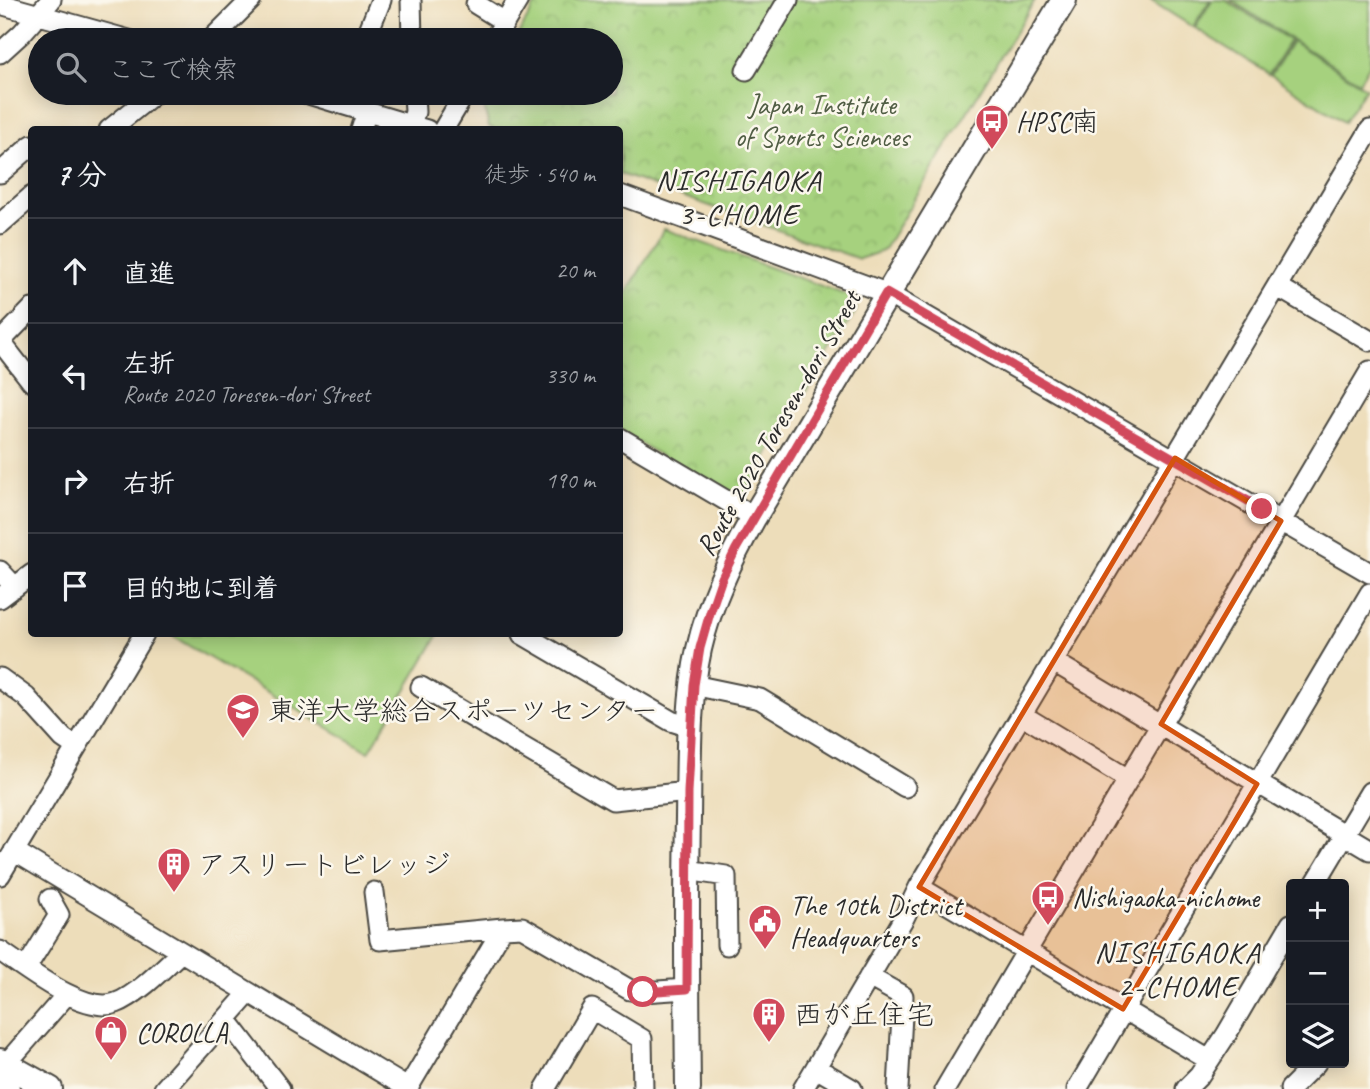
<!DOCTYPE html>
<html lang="ja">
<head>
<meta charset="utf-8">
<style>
  :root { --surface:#171b24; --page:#242831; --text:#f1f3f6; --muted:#9ea1a6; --line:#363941 }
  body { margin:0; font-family:Caveat,"Klee One",sans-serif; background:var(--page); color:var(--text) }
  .controls { position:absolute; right:21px; bottom:21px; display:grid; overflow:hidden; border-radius:7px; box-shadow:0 4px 18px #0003 }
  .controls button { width:63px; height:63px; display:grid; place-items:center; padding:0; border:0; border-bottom:2px solid var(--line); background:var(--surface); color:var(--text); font:35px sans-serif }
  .stop { position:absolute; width:21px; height:21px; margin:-16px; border:5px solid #d1495b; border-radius:50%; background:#fff }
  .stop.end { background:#d1495b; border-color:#fff; box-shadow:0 2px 7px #0008 }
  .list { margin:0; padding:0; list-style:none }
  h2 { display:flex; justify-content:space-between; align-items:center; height:91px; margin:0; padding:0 28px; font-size:30px }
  h2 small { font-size:23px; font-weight:400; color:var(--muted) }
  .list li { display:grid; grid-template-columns:46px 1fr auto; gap:21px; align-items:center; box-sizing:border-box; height:105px; padding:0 28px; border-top:2px solid var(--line) }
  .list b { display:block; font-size:26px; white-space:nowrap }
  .list p { margin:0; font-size:23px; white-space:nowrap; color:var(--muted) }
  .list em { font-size:23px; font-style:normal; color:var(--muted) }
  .icon { flex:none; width:38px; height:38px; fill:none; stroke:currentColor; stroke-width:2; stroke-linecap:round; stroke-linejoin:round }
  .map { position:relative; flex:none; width:1370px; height:1089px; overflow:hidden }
  .search { position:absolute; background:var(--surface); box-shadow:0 4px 18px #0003; left:28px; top:28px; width:595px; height:77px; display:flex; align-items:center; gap:18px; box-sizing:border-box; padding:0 24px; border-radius:38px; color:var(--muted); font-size:26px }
  .panel { position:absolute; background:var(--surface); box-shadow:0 4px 18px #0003; left:28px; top:126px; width:595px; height:511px; border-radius:7px }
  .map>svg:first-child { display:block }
  .park { fill:url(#park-crowns); stroke:#687e54; stroke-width:2 }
  .pitch { fill:#a6d17e; stroke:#687e54; stroke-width:2 }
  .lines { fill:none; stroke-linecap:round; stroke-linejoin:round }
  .minor-casing { stroke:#484640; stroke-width:23 }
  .major-casing { stroke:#484640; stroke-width:28 }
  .minor { stroke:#fff; stroke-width:19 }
  .major { stroke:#fff; stroke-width:24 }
  .route { stroke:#d1495b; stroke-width:9 }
  .marked { fill:#d5540f; fill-opacity:0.2; stroke:#d5540f; stroke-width:5; stroke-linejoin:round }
  .labels { text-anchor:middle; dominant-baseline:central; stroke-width:5; stroke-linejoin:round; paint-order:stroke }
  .park-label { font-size:28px; fill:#505d44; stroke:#fbf7ec }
  .poi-label { font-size:28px; fill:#2b2b2b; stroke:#fbf7ec; text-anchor:start }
  .street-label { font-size:28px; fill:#2b2b2b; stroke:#fbf7ec }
  .neighbourhood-label { font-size:30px; letter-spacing:2px; fill:#2b2b2b; stroke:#fbf7ec }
</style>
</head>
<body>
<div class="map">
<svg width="1370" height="1089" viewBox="0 0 1370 1089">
  <defs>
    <pattern id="park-crowns" width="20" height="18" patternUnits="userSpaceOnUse" patternTransform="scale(1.75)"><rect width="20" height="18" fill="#a6d17e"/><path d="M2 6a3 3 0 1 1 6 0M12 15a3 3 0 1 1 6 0" fill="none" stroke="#8fb46d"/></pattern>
  </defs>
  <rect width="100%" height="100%" fill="#fbf7ec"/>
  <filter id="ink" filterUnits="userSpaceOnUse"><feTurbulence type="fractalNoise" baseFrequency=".0143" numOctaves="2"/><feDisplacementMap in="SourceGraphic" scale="14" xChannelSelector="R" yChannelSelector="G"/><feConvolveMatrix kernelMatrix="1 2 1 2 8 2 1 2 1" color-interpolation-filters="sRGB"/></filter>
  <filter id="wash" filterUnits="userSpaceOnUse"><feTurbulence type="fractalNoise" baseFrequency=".00686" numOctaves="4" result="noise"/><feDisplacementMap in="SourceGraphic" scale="28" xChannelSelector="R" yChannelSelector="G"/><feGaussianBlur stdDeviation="1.57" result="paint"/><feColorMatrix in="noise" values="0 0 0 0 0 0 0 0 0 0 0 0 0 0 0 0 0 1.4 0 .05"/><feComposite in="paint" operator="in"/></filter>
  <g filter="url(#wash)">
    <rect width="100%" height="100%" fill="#edddba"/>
    <path class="park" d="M 538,0 L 1035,0 L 883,251 L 859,259 L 620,174 L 620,130 L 495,129 L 489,127 L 482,98 L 485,93 L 611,93 L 611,40 L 515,40 Z
      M 664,229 L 852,297 L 857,309 L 738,503 L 620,431 L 620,304 Z"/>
    <path class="pitch" d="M 1150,0 L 1210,0 L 1193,27 Z
      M 1212,0 L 1225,0 L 1290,40 L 1269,74 L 1195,28 Z
      M 1230,0 L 1370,0 L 1370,64 L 1359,82 Z
      M 1292,41 L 1366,88 L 1344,122 L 1271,75 Z
      M 169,634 L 439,634 L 369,752 Z"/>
  </g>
  <g filter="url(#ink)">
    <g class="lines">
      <defs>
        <path id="minor" d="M 411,0 L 412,40
          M 0,4 L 129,40
          M 476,4 L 505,22
          M 211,40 L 251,0
          M 365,40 L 381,0
          M 494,40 L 518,0
          M 0,53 L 22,33 L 51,0
          M 746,70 L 788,0
          M 305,93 L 427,130
          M 411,125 L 415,112 L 414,93
          M 109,130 L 155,93
          M 361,130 L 367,111
          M 443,130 L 465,93
          M 0,173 L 32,145
          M 620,195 L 886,293 L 1370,573
          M 0,224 L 32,196
          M 1278,287 L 1370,341
          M 0,341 L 32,382
          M 0,342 L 32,309
          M 620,438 L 754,517
          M 0,571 L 15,587
          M 0,598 L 32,574
          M 522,634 L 671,721 L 690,727
          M 1054,662 L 1370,850
          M 0,678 L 26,697 L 63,738 L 76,747
          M 693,685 L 760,699 L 905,787
          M 421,687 L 613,800 L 688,792
          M 1022,715 L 1128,779
          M 14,851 L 409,1089
          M 687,870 L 726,876 L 727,945
          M 0,875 L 144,634
          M 1315,884 L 1370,792
          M 919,887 L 1209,1060
          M 374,892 L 380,940 L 503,928
          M 0,951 C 27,969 84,1015 116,1003 C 136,996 165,967 181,952
          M 26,968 L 59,915 L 50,899
          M 869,977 L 903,996 L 898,1089
          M 226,1019 L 280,1089
          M 6,1064 L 67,994
          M 816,1068 L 852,1089
          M 408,1088 L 503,928 L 522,927 L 630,990 L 643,992 L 687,989
          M 164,1089 L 248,994
          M 545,1089 L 592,1009 L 642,1039 L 643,1089
          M 803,1089 L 904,918 L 919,887 L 1370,130
          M 945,1089 L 1370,371
          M 1077,1089 L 1370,593
          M 1186,1089 L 1199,1076 L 1226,1035 L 1291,924
          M 1290,1089 L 1316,1063"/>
        <path id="major" d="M 0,1061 L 50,1089
          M 0,1085 L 7,1089
          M 688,1089 C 687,999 686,908 688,818 C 689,762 687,704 699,649 C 710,601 731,558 754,517 L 1064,0"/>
      </defs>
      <use href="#minor" class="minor-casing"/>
      <use href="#major" class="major-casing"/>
      <use href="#minor" class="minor"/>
      <use href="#major" class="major"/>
    </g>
  </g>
  <g class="lines" filter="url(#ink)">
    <path class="route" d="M 643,992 L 687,989 L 688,792 L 694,685 L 700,648 L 710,613 L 722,578 L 736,549 L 886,293 L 1262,509"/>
  </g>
  <path class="marked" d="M 1175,458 L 1281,521 L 1161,724 L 1257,784 L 1123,1009 L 919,887 Z"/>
  <defs>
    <symbol id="bus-pin" viewBox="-11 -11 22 30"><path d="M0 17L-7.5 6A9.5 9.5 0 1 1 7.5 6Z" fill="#d1495b" stroke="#fbf7ec"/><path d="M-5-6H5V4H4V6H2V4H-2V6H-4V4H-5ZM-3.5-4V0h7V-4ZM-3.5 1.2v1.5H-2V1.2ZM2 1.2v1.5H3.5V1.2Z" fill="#fff"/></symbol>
    <symbol id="university-pin" viewBox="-11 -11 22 30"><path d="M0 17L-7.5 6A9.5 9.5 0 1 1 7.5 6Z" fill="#d1495b" stroke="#fbf7ec"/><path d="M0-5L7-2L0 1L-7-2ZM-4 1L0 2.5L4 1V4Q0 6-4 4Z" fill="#fff"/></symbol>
    <symbol id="building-pin" viewBox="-11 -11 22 30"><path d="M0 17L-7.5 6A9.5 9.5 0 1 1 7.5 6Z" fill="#d1495b" stroke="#fbf7ec"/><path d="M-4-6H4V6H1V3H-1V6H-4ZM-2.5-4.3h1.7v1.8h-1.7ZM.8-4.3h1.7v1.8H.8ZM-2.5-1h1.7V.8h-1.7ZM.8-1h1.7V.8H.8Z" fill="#fff"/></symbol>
    <symbol id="civic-pin" viewBox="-11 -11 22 30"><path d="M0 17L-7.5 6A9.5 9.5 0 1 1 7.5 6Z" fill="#d1495b" stroke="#fbf7ec"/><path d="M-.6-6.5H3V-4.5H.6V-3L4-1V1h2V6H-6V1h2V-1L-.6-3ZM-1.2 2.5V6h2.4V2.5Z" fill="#fff"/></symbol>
    <symbol id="shop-pin" viewBox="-11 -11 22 30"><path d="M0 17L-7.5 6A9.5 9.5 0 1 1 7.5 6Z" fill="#d1495b" stroke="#fbf7ec"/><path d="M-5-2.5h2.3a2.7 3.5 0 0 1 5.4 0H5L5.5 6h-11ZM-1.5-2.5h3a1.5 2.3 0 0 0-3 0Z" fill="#fff"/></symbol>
  </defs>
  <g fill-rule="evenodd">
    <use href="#bus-pin" x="973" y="102" width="38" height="52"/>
    <use href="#university-pin" x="224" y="691" width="38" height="52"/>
    <use href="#building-pin" x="155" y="845" width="38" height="52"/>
    <use href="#bus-pin" x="1029" y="878" width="38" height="52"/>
    <use href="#civic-pin" x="746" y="902" width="38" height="52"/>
    <use href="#building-pin" x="750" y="995" width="38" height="52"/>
    <use href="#shop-pin" x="92" y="1013" width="38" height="52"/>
  </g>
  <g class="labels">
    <g class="park-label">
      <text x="822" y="104">Japan Institute<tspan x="822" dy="32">of Sports Sciences</tspan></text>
    </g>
    <g class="poi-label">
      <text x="1016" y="121">HPSC南</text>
      <text x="268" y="710">東洋大学総合スポーツセンター</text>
      <text x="198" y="864">アスリートビレッジ</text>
      <text x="1072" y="897">Nishigaoka-nichome</text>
      <text x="790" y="905">The 10th District<tspan x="790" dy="32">Headquarters</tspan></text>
      <text x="794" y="1014">西が丘住宅</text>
      <text x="136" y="1032">COROLLA</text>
    </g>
    <g class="street-label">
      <text transform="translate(778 423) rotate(-60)">Route 2020 Toresen-dori Street</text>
    </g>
    <g class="neighbourhood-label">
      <text x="739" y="180">NISHIGAOKA<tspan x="739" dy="34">3-CHOME</tspan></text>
      <text x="1178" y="952">NISHIGAOKA<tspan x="1178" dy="34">2-CHOME</tspan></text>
    </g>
  </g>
</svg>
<div class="controls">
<button>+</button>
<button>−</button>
<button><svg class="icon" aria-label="layers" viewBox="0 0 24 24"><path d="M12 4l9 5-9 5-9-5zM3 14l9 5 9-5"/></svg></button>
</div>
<div class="stop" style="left:643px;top:992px"></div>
<div class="stop end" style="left:1262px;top:509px"></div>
<div class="search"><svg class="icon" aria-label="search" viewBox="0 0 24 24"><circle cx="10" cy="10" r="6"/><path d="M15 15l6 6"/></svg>ここで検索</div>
<section class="panel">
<h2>7 分<small>徒歩 · 540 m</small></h2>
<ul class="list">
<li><svg class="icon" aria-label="ahead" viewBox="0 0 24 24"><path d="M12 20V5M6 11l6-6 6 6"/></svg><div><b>直進</b></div><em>20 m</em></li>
<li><svg class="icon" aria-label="left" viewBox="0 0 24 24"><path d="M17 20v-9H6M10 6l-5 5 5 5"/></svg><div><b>左折</b><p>Route 2020 Toresen-dori Street</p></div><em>330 m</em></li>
<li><svg class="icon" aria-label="right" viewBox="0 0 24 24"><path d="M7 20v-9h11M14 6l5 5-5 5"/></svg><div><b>右折</b></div><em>190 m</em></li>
<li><svg class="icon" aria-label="arrive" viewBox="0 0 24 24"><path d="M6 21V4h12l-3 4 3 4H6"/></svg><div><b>目的地に到着</b></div></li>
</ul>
</section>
</div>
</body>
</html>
